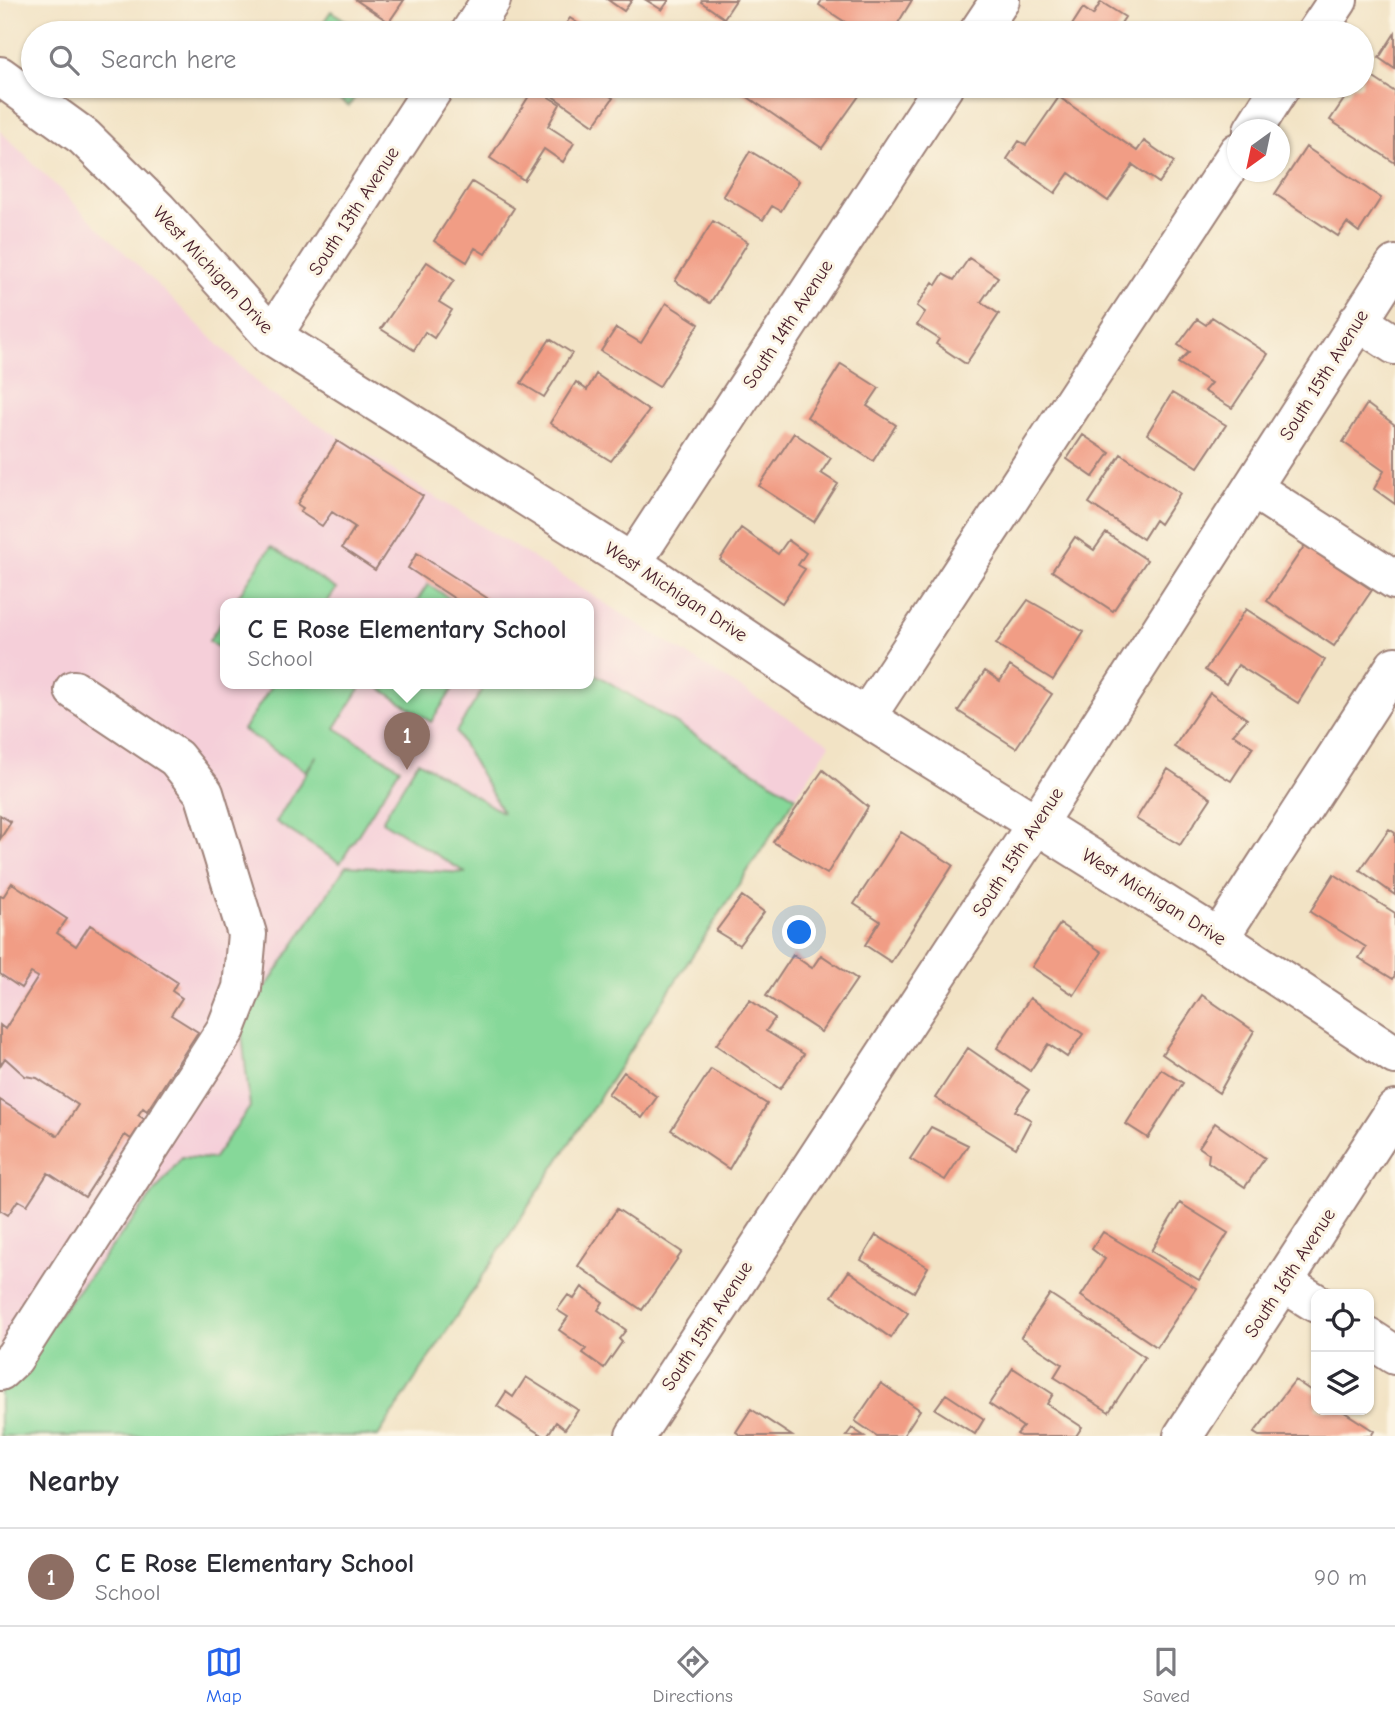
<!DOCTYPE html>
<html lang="en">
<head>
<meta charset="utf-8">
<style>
  :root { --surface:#fff; --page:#f7f7f7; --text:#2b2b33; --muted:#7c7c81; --line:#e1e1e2; --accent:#2563eb }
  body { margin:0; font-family:"Comic Neue",sans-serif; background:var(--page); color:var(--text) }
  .controls { position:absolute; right:21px; bottom:21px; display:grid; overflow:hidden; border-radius:14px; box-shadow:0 2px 5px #0004 }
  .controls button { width:63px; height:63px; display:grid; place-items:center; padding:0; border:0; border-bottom:2px solid var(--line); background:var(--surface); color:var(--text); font:35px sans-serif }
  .compass { position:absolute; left:1227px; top:119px; width:63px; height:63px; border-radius:50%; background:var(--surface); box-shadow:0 2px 5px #0004; rotate:213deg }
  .you { position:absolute; left:800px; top:933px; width:24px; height:24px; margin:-18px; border:5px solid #fff; border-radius:50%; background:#1a73e8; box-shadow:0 0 0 10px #1a73e833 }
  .badge { display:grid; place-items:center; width:46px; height:46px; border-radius:50%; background:var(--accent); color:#fff; font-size:23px; font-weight:700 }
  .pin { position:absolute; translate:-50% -58px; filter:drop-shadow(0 2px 4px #0008) }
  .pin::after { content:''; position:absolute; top:37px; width:24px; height:21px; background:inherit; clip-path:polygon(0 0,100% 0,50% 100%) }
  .popup { position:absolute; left:220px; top:598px; width:374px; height:91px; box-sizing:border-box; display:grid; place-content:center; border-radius:14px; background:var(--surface); filter:drop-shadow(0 2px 5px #0005); font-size:23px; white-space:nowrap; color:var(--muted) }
  .popup b { font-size:26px; color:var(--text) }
  .popup::after { content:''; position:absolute; left:50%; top:100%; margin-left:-14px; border:14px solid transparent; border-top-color:var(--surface) }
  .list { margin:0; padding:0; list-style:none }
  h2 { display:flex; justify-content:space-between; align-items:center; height:91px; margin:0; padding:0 28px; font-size:30px }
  h2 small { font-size:23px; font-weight:400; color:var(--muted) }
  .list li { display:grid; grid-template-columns:46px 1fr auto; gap:21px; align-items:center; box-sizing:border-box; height:98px; padding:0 28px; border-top:2px solid var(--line) }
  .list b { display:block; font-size:26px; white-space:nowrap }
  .list p { margin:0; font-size:23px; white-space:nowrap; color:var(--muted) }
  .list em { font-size:23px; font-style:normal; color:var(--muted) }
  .icon { flex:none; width:38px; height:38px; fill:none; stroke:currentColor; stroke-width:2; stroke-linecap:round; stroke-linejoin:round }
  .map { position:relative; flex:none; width:1395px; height:1436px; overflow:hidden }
  .search { position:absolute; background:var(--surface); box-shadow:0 2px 5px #0004; left:21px; right:21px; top:21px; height:77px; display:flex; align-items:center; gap:18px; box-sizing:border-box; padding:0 24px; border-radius:38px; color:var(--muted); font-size:26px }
  .sheet { height:189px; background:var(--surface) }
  nav { display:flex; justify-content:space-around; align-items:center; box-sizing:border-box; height:98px; border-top:2px solid var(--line); background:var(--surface); font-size:19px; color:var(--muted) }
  nav a { display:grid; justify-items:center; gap:4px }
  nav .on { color:var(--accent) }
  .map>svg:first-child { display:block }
  .built { fill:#f5cfd9; fill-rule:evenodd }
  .green { fill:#86d899; stroke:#687c62; stroke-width:2 }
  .building { fill:#f19d85 }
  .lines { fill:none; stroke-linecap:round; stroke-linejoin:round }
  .minor-casing { stroke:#9e8178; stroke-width:42 }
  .minor { stroke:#fff; stroke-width:38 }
  .labels { text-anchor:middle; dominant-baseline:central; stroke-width:6; stroke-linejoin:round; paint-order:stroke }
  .street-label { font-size:19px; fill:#4a1f2b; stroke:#fcf5e5 }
</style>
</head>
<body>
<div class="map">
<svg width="1395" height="1436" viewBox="0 0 1395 1436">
  <rect width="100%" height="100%" fill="#fcf5e5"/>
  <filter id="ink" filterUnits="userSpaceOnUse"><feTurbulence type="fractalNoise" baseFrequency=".0143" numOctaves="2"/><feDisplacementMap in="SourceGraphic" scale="14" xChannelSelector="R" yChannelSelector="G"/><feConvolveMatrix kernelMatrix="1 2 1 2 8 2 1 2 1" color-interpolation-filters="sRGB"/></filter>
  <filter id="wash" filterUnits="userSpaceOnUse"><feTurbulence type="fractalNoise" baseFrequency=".00686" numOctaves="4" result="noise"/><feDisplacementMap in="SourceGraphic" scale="28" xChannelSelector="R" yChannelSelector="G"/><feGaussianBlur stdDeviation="1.57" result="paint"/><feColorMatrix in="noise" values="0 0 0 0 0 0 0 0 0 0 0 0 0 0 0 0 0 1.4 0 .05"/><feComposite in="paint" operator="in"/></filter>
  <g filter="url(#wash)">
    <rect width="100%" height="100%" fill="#f2e3c5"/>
    <path class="built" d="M 0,131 L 266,391 L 830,744 L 378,1436 L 0,1436 ZM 225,604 L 589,604 L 589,684 L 225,684 Z"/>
    <path class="green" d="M 331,11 L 365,33 L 316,33 Z
      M 319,86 L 362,86 L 349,106 Z
      M 271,547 L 336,589 L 326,604 L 233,604 Z
      M 428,584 L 458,604 L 415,604 Z
      M 225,616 L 225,652 L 209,641 Z
      M 589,670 L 796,797 L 378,1436 L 0,1436 L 0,1390 L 182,1157 L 213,1159 L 250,1107 L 241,1025 L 346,866 L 466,873 L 382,821 L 418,761 L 503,813 L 456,732 L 486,684 L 589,684 Z
      M 273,684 L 363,684 L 335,728 L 400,768 L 340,863 L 276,822 L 317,755 L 306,771 L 243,730 Z
      M 374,684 L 456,684 L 431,722 Z"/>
    <g id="blocks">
      <path class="building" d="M 356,0 L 404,0 L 389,22 Z
        M 608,0 L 632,0 L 624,11 Z
        M 646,0 L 669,0 L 662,10 Z
        M 702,0 L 736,0 L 724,18 L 701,2 Z
        M 822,0 L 912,0 L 892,33 L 862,33 L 819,5 Z
        M 1101,2 L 1125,17 L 1116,31 L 1121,33 L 1067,33 L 1083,8 L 1093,15 Z
        M 570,18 L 592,33 L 559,33 Z
        M 1395,33 L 1395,69 L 1379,58 Z
        M 1363,71 L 1395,92 L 1395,163 L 1330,120 L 1353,86 L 1362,86 Z
        M 538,86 L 596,86 L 613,98 L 594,125 Z
        M 738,86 L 866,86 L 822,148 L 736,89 Z
        M 534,88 L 560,104 L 548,126 L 574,143 L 563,162 L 544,149 L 524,180 L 490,158 Z
        M 1059,97 L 1137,151 L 1144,141 L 1174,162 L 1159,183 L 1133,165 L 1108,201 L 1069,173 L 1055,193 L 1007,159 L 1019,141 L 1026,145 Z
        M 1306,147 L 1381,198 L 1359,232 L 1347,223 L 1338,236 L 1275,194 Z
        M 750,151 L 799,181 L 781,211 L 772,206 L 763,220 L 723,196 Z
        M 472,182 L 514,208 L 485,254 L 475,248 L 467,262 L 434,241 Z
        M 713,221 L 748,242 L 710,303 L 675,281 Z
        M 969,258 L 998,277 L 981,302 L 999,314 L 966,364 L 936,344 L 939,339 L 917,325 L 925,312 L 917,306 L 933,282 L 936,285 L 943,274 L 954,280 Z
        M 427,262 L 454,280 L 439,302 L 452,310 L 434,338 L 425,332 L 414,350 L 381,329 Z
        M 666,303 L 699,324 L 659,387 L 601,351 L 616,328 L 641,343 Z
        M 1212,317 L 1268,354 L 1232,408 L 1204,391 L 1211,383 L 1178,363 L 1189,352 L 1178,345 L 1197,319 L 1206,325 Z
        M 550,339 L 572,353 L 544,397 L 521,383 Z
        M 841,364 L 879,388 L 867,406 L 896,425 L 873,461 L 807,417 Z
        M 596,374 L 649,411 L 611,461 L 550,423 L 576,382 L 587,390 Z
        M 1172,393 L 1226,425 L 1198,467 L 1147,434 Z
        M 1367,404 L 1395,425 L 1395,504 L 1374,489 L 1384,471 L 1343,442 Z
        M 794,433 L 831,458 L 821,473 L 838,484 L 814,522 L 759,486 Z
        M 1083,435 L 1110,453 L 1093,477 L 1067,459 Z
        M 337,441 L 423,496 L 375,570 L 342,548 L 355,527 L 332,512 L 322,526 L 300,512 L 303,508 L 297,504 Z
        M 1121,454 L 1180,493 L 1160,524 L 1155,520 L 1143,539 L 1089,503 Z
        M 741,528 L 778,554 L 788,540 L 806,553 L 798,565 L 805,569 L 782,603 L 720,560 Z
        M 1106,533 L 1147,560 L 1113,611 L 1052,571 L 1075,537 L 1094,550 Z
        M 1305,545 L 1372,590 L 1334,646 L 1267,601 Z
        M 417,553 L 487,598 L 484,604 L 463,604 L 408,568 Z
        M 1028,600 L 1084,632 L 1053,680 L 996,644 Z
        M 1246,609 L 1325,660 L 1298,703 L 1238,665 L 1226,684 L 1205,670 Z
        M 1010,666 L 1052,694 L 1016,748 L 958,711 L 985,671 L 1000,681 Z
        M 1210,693 L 1247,719 L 1233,734 L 1253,747 L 1231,781 L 1174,747 Z
        M 1168,769 L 1211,798 L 1180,845 L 1136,819 Z
        M 823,770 L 868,807 L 827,874 L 773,842 Z
        M 0,815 L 11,822 L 0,839 Z
        M 1389,829 L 1395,833 L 1395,895 L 1360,870 Z
        M 901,832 L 953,865 L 891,962 L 865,945 L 880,921 L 854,904 Z
        M 1334,874 L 1395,913 L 1395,975 L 1393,979 L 1359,958 L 1366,947 L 1310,912 Z
        M 12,883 L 67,919 L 57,933 L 76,946 L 90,925 L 177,982 L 172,991 L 182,998 L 171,1015 L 198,1032 L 147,1111 L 143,1108 L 138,1115 L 144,1119 L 131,1139 L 125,1135 L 85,1197 L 48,1173 L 27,1205 L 18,1200 L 8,1215 L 0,1210 L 0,1100 L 58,1136 L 78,1105 L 37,1078 L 25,1076 L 5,1058 L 0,1066 L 0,1025 L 5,1029 L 38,977 L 31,973 L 21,988 L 0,974 L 0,896 L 3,897 Z
        M 742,896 L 764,912 L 739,945 L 716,931 Z
        M 1060,924 L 1102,952 L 1074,995 L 1032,967 Z
        M 793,955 L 812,968 L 821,955 L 857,979 L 821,1032 L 766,996 Z
        M 1202,995 L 1254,1031 L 1219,1093 L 1162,1054 Z
        M 1030,998 L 1083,1034 L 1067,1057 L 1048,1044 L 1030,1071 L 997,1048 Z
        M 750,1000 L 775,1018 L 766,1031 L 804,1054 L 780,1089 L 716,1045 Z
        M 968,1048 L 1029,1090 L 1015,1111 L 1031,1120 L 1016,1148 L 935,1098 Z
        M 711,1069 L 767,1104 L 729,1169 L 671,1130 Z
        M 1161,1069 L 1183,1083 L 1148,1138 L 1126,1124 Z
        M 624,1072 L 657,1097 L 642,1118 L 608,1094 Z
        M 1215,1123 L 1265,1158 L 1245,1187 L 1208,1162 L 1209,1154 L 1199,1147 Z
        M 931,1127 L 968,1145 L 945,1180 L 910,1159 Z
        M 1180,1203 L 1228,1233 L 1199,1280 L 1151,1251 Z
        M 617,1209 L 682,1252 L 642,1310 L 578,1266 Z
        M 1103,1232 L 1196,1288 L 1157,1347 L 1081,1296 L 1105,1259 L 1092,1249 Z
        M 876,1235 L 928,1267 L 914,1292 L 861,1260 Z
        M 849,1271 L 908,1313 L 891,1338 L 832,1296 Z
        M 582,1287 L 603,1302 L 598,1310 L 626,1330 L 619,1339 L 622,1342 L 604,1368 L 583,1353 L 586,1349 L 559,1330 L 568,1317 L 557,1310 L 568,1295 L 574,1299 Z
        M 1050,1294 L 1145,1357 L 1109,1412 L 1054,1377 L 1062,1364 L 1021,1337 Z
        M 1013,1368 L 1053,1394 L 1047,1404 L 1082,1427 L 1076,1436 L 1020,1436 L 1017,1434 L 1023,1427 L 989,1404 Z
        M 526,1377 L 578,1410 L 565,1429 L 556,1422 L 547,1436 L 543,1436 L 497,1406 L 506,1392 L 513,1397 Z
        M 1295,1380 L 1316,1394 L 1316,1410 L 1341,1410 L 1374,1431 L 1371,1436 L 1259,1436 L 1254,1433 Z
        M 881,1383 L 920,1410 L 903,1436 L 877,1436 L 855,1421 Z
        M 946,1394 L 984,1419 L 975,1434 L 935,1409 Z
        M 751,1409 L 792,1436 L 742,1436 L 736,1432 Z
        M 852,1428 L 864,1436 L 846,1436 Z"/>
    </g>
  </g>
  <g filter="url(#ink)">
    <use href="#blocks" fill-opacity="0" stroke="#9e8178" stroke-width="2"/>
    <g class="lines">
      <defs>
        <path id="minor" d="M 470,33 L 491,0
          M 978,33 L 1000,0
          M 1316,33 L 1338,0
          M 0,76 L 84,137 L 158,210 L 272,336 L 632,563 L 825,692 L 1219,938 L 1395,1055
          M 1253,130 L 1281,86
          M 1358,321 L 1395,345
          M 272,336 L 435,86
          M 1252,488 L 1395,580
          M 632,563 L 944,86
          M 866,717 L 1238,152
          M 1219,938 L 1395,666
          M 1284,1283 L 1316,1303
          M 1369,1338 L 1395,1355
          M 0,1371 L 14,1358 L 226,1029 L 242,988 L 247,934 L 204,793 L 176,758 L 74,690
          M 635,1436 L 1037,823 L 1395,265
          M 1183,1436 L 1395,1110"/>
      </defs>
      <use href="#minor" class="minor-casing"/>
      <use href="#minor" class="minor"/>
    </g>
  </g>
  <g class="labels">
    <g class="street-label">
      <text transform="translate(354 211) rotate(-57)">South 13th Avenue</text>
      <text transform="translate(213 270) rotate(47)">West Michigan Drive</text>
      <text transform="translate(788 324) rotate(-57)">South 14th Avenue</text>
      <text transform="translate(1324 375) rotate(-58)">South 15th Avenue</text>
      <text transform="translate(676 592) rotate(33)">West Michigan Drive</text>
      <text transform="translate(1018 852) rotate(-57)">South 15th Avenue</text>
      <text transform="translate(1154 897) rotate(32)">West Michigan Drive</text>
      <text transform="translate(1290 1273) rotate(-57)">South 16th Avenue</text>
      <text transform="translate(707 1326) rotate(-57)">South 15th Avenue</text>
    </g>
  </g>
</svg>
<div class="controls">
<button><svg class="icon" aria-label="locate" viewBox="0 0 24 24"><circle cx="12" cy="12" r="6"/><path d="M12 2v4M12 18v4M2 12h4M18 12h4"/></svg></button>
<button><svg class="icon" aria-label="layers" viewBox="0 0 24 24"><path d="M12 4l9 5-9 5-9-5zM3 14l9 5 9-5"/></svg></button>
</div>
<svg class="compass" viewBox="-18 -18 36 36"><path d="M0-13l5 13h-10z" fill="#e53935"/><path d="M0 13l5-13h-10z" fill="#7c7c81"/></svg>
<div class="you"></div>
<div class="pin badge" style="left:407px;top:770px;background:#8d6e63">1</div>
<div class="popup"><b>C E Rose Elementary School</b>School</div>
<div class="search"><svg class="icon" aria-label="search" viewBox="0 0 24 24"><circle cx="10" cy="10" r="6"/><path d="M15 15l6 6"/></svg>Search here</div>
</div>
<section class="sheet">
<h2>Nearby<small></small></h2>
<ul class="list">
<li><span class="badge" style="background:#8d6e63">1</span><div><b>C E Rose Elementary School</b><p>School</p></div><em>90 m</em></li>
</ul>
</section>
<nav>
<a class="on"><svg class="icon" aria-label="map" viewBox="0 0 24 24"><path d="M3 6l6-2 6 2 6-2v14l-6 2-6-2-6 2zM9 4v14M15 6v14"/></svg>Map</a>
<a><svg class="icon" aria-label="directions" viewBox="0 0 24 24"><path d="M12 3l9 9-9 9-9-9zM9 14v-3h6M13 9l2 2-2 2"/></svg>Directions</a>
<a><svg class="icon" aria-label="saved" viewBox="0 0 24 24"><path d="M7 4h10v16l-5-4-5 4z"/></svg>Saved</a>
</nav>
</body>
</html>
